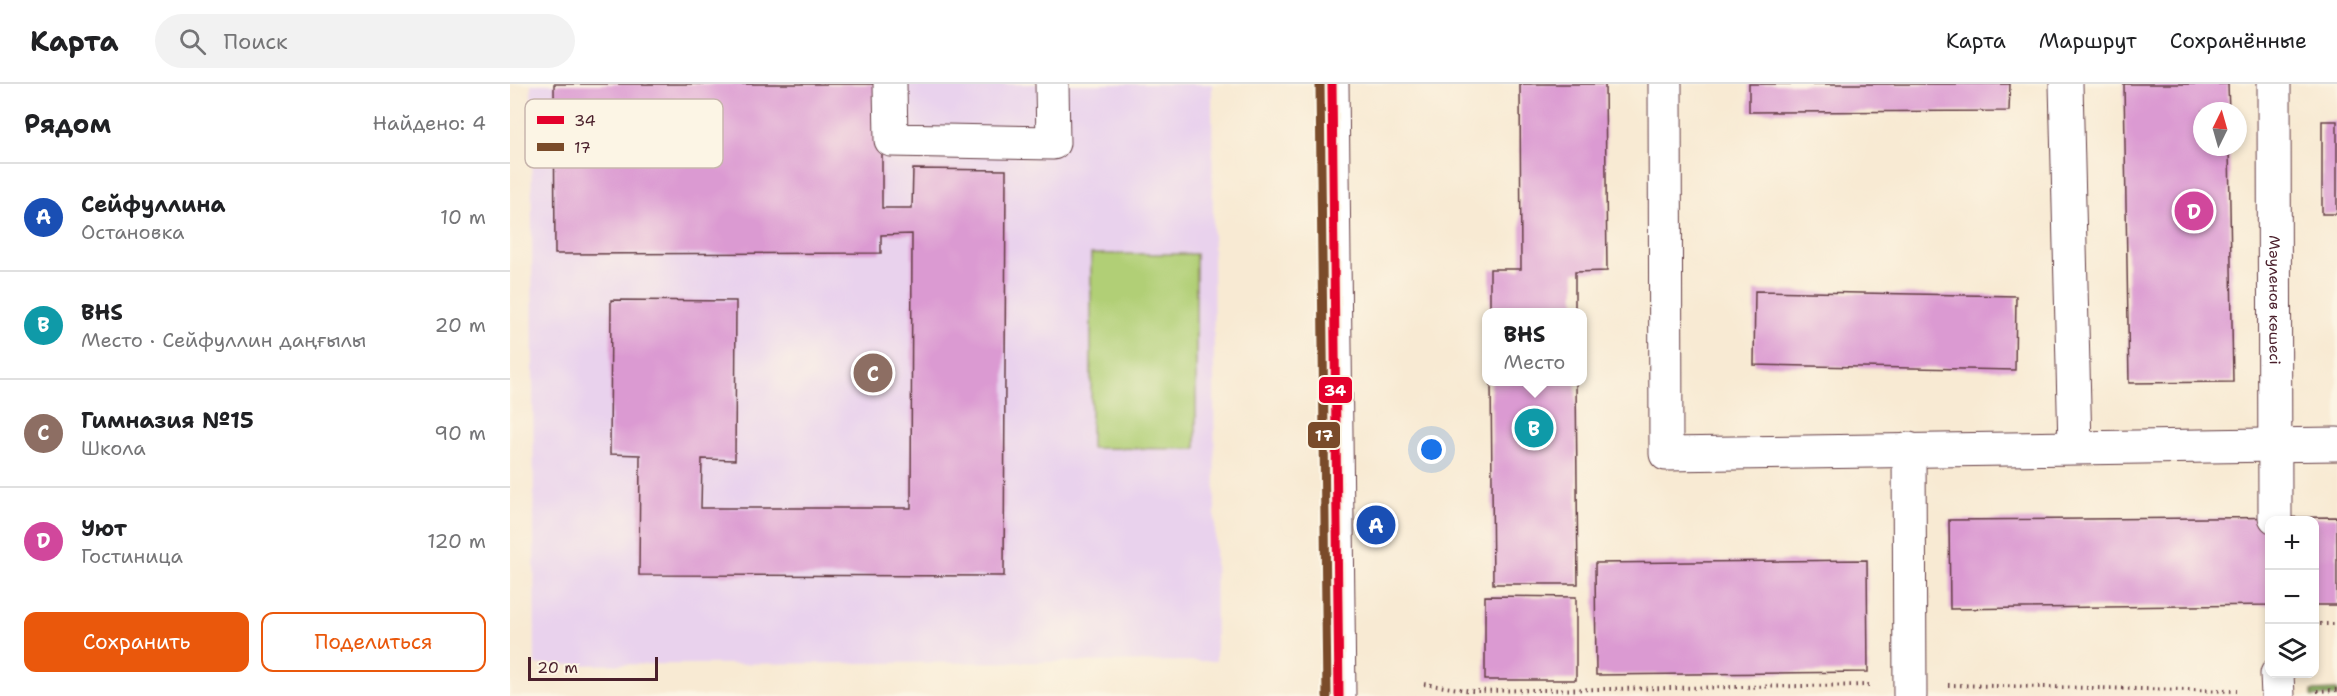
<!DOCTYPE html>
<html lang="ru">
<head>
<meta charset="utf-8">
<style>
  :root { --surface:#fff; --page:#f2f2f2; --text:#202124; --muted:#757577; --line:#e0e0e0; --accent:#ea580c }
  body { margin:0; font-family:"Shantell Sans",sans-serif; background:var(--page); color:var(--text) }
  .controls { position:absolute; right:18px; bottom:18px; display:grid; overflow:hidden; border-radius:12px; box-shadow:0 3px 9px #0003 }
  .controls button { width:54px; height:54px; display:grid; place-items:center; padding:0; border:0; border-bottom:2px solid var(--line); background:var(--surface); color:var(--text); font:30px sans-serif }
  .compass { position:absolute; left:1683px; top:18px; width:54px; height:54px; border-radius:50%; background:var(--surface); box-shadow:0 3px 9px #0003; rotate:5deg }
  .scale { position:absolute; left:18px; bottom:15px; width:130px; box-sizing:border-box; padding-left:6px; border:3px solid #4a1f2b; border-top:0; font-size:16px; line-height:21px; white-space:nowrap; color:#4a1f2b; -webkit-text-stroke:4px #fcf5e5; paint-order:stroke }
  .you { position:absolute; left:922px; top:366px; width:21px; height:21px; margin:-15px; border:4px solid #fff; border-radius:50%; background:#1a73e8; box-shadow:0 0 0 9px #1a73e833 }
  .badge { display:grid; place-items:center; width:39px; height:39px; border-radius:50%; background:var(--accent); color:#fff; font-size:20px; font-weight:700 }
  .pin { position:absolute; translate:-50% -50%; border:3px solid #fff; box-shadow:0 2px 6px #0006 }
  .popup { position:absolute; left:972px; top:224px; width:105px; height:78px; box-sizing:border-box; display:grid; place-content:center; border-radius:12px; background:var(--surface); filter:drop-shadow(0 2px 4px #0005); font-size:20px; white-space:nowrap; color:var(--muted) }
  .popup b { font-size:22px; color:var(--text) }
  .popup::after { content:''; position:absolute; left:50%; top:100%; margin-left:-12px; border:12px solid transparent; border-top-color:var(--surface) }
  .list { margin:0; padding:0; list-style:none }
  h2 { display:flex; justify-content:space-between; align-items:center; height:78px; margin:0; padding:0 24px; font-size:26px }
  h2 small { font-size:20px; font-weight:400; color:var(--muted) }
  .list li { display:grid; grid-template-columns:39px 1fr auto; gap:18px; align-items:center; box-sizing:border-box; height:108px; padding:0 24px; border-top:2px solid var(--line) }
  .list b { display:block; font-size:22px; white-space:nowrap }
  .list p { margin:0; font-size:20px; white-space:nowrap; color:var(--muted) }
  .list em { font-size:20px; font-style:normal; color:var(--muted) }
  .actions { display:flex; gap:12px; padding:18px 24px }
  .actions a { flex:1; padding:14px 0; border:2px solid var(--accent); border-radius:12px; text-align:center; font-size:21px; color:var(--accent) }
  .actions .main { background:var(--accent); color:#fff }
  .icon { flex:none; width:33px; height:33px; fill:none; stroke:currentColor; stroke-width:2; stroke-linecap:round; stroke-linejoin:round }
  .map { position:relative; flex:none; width:1827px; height:612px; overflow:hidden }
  header { display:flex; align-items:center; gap:36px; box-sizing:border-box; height:84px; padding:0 30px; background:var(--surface); border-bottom:2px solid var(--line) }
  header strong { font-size:28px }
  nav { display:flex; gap:33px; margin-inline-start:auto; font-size:21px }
  .search { width:420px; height:54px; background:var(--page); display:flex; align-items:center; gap:15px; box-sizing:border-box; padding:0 21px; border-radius:33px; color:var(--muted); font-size:22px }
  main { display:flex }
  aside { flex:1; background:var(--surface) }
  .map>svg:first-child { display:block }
  .built { fill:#e9d2ed }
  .green { fill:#b1cf76; stroke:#7e7750; stroke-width:1.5 }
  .forest { fill:#8cb267; stroke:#6b6849; stroke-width:1.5 }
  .building { fill:#db9ad2 }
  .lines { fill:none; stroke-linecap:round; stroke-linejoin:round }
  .minor-casing { stroke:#643d44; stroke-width:35 }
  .major-casing { stroke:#643d44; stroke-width:35 }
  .path { stroke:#643d44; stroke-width:4; stroke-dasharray:1.5 4.5; stroke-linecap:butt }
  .minor { stroke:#fff; stroke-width:33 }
  .major { stroke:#fff; stroke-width:33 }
  .bus-1-casing { stroke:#fcf5e5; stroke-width:14 }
  .bus-2-casing { stroke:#fcf5e5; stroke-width:14 }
  .bus-1 { stroke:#e4002b; stroke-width:9 }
  .bus-2 { stroke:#7a4b2a; stroke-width:9 }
  .labels { text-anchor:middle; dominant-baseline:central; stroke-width:4.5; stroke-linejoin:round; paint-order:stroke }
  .street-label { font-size:15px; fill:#4a1f2b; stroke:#fcf5e5 }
  .key { fill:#fcf5e5; stroke:#c7b5ad; stroke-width:1.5 }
  .key-label { font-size:16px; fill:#4a1f2b }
  .line-badge { stroke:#fcf5e5; stroke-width:2 }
  .badge-label { font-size:16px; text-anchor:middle; font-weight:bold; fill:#fff }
</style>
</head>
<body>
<header>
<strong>Карта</strong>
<div class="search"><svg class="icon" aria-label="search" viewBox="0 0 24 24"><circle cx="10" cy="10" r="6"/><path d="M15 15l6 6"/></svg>Поиск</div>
<nav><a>Карта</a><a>Маршрут</a><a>Сохранённые</a></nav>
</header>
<main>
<aside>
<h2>Рядом<small>Найдено: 4</small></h2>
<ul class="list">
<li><span class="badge" style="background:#1a4fb4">A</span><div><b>Сейфуллина</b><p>Остановка</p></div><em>10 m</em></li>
<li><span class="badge" style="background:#0f9aa8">B</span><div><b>BHS</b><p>Место · Сейфуллин даңғылы</p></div><em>20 m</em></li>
<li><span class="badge" style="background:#8d6e63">C</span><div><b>Гимназия №15</b><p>Школа</p></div><em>90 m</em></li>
<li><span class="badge" style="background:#d1479c">D</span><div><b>Уют</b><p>Гостиница</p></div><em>120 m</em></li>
</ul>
<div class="actions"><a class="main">Сохранить</a><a>Поделиться</a></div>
</aside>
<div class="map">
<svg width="1827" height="612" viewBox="0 0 1827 612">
  <rect width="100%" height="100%" fill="#fcf5e5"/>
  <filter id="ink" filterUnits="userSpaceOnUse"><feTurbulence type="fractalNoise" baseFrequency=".0167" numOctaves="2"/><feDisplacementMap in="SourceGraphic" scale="12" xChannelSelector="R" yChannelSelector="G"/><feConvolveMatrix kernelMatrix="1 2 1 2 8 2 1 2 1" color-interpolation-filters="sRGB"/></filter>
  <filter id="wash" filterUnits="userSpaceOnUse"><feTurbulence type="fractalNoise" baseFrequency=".008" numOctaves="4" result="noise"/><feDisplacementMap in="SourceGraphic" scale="24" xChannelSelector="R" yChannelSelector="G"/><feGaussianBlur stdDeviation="1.35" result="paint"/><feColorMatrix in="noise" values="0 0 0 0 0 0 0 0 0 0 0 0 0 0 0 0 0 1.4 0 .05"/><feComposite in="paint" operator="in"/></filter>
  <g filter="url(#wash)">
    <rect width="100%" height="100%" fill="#f8ead3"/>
    <path class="built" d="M 21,0 L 702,0 L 706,577 L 25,581 Z"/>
    <path class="green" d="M 581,170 L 686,170 L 686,365 L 581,364 Z"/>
    <path class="forest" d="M 1827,606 L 1827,612 L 1802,612 L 1802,607 Z"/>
    <g id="blocks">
      <path class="building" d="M 44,0 L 372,0 L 372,124 L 402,124 L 403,85 L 496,86 L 494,492 L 129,491 L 130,371 L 100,370 L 101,216 L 226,217 L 225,376 L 192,375 L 191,424 L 401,424 L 402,150 L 371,151 L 371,169 L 45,170 Z
        M 1010,0 L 1095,0 L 1097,187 L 1065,188 L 1065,228 L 980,228 L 980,185 L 1011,185 Z
        M 1239,0 L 1500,0 L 1499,27 L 1239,28 Z
        M 1614,0 L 1718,0 L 1719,27 L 1692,27 L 1692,63 L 1719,63 L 1723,298 L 1619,299 Z
        M 1812,37 L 1827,37 L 1827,130 L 1812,130 Z
        M 1245,207 L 1506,212 L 1505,286 L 1244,281 Z
        M 981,298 L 1066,298 L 1068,500 L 983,500 Z
        M 1827,433 L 1827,521 L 1804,521 L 1804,436 L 1760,436 L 1760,521 L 1440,525 L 1439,436 Z
        M 1357,476 L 1358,588 L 1086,591 L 1085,479 Z
        M 975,512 L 1066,513 L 1066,596 L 975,596 Z"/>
    </g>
  </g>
  <g filter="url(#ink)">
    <use href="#blocks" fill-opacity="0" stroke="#643d44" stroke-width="1.5"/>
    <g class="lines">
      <defs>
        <g id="minor">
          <path d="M 380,0 L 381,56 L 543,59 L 542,0"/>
          <path d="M 1155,0 L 1156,370 L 1827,360"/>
          <path d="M 1556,0 L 1565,363"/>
          <path id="s1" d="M 1764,0 L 1765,433"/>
          <path d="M 1399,365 L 1400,612"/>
          <path d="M 1767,590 L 1768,612"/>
        </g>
        <path id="major" d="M 822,0 L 829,612"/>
      </defs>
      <use href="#minor" class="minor-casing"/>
      <use href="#major" class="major-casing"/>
      <path class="path" d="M 1804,540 L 1827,540
        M 914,600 L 963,607 L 1361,601
        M 1438,601 L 1727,607
        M 1807,607 L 1827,606"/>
      <use href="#minor" class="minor"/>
      <use href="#major" class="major"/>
      <defs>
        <path id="bus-1" d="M 822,0 L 829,612"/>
        <path id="bus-2" d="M 810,0 L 817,612"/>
      </defs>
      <use href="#bus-1" class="bus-1-casing"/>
      <use href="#bus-2" class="bus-2-casing"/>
      <use href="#bus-1" class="bus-1"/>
      <use href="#bus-2" class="bus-2"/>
    </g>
  </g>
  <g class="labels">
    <g class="street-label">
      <text stroke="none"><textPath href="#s1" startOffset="216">Мәуленов көшесі</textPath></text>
    </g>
  </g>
  <rect x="15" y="15" width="198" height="69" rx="9" class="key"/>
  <rect x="27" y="32" width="27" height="8" fill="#e4002b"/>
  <rect x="27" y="59" width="27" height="8" fill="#7a4b2a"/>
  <g class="key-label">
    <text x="64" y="42">34</text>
    <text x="64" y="69">17</text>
  </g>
  <g class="line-badge">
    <rect x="808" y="292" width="35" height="28" rx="6" fill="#e4002b"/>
    <rect x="797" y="337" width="34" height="28" rx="6" fill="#7a4b2a"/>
  </g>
  <g class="badge-label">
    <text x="825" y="312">34</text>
    <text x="814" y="357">17</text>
  </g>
</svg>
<div class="controls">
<button>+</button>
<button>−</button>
<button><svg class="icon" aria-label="layers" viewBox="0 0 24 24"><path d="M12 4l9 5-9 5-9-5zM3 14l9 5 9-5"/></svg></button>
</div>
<svg class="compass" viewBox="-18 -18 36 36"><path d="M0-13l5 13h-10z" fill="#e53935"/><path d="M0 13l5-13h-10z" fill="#757577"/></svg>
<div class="scale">20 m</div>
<div class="you"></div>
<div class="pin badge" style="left:866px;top:441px;background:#1a4fb4">A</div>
<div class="pin badge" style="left:1024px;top:344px;background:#0f9aa8">B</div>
<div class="popup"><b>BHS</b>Место</div>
<div class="pin badge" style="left:363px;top:289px;background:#8d6e63">C</div>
<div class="pin badge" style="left:1684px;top:127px;background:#d1479c">D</div>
</div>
</main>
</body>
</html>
